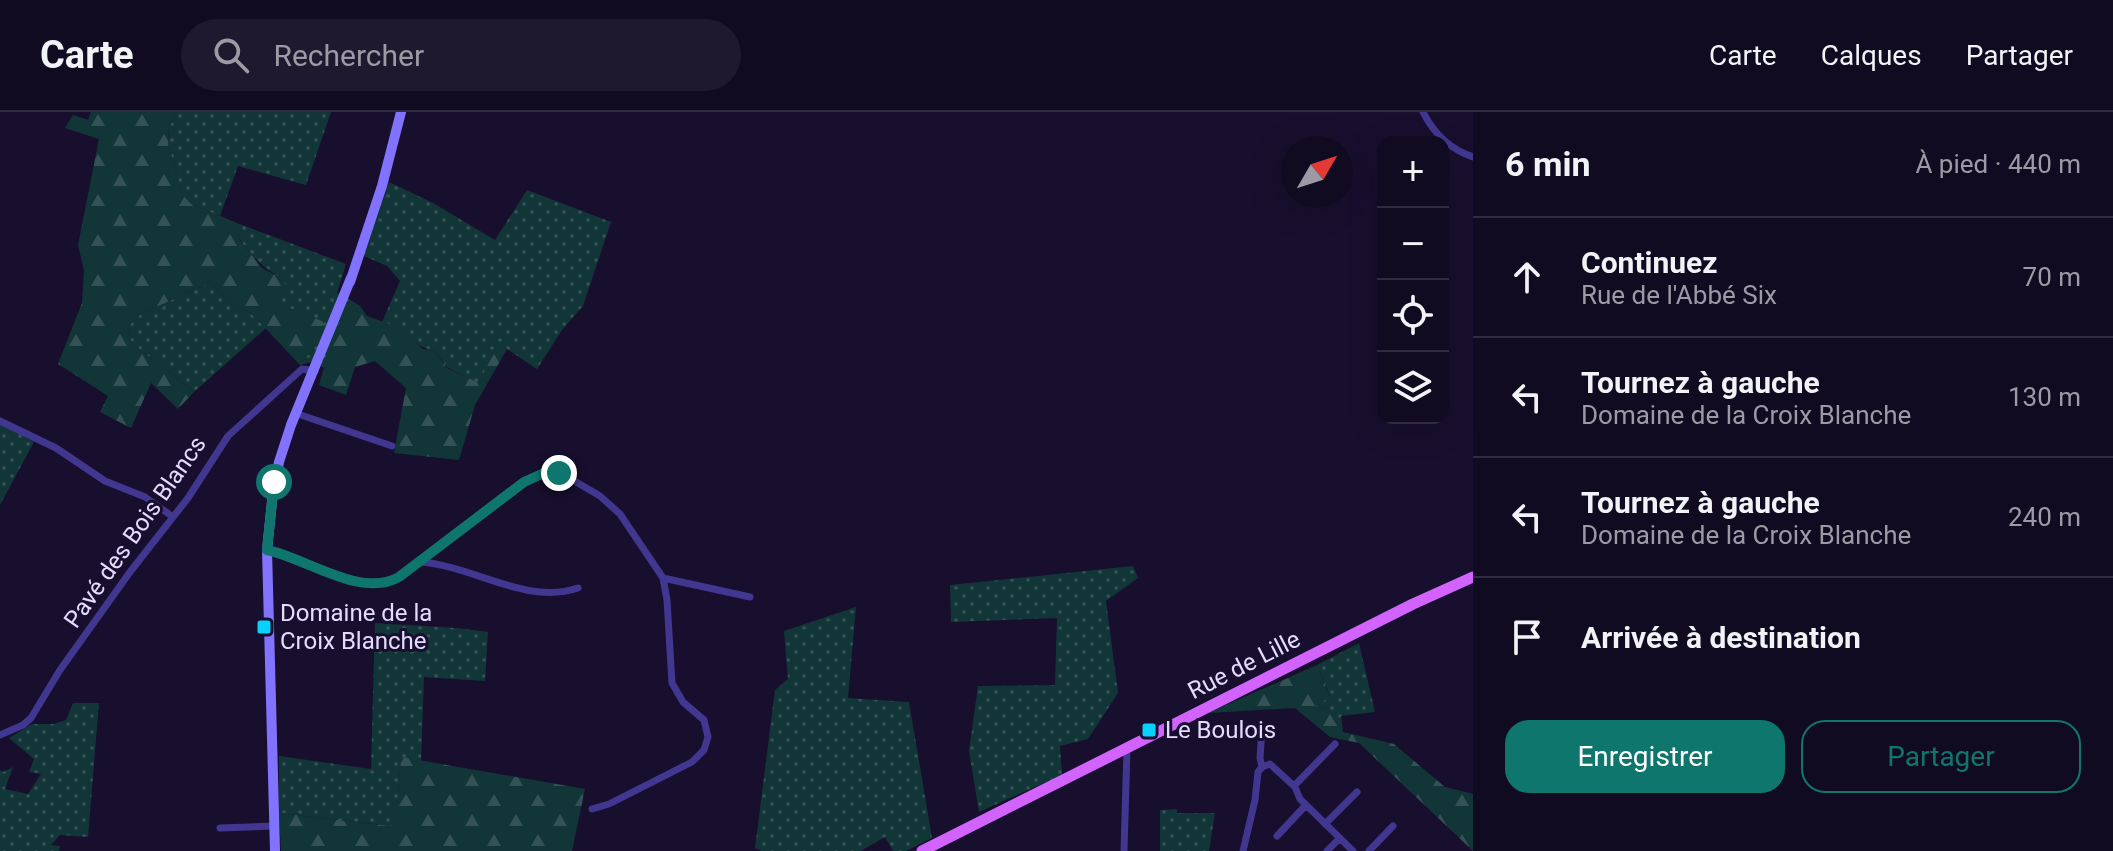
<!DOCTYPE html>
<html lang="fr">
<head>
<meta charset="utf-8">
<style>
  :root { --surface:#110b22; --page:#1e192f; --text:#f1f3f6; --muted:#9c9ba5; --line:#302b40; --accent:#0f766e }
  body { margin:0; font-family:Roboto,sans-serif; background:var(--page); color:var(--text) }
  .controls { position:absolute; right:24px; top:24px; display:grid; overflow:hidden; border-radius:16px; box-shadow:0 8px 32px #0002 }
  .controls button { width:72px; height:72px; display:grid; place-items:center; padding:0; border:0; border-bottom:2px solid var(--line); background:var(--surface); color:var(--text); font:40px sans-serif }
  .compass { position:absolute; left:1281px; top:24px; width:72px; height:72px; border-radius:50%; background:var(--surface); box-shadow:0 8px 32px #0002; rotate:51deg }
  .stop { position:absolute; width:24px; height:24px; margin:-18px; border:6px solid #0f766e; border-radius:50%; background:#fff }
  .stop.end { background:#0f766e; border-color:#fff; box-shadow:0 2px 8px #0008 }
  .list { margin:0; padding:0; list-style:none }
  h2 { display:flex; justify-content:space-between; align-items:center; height:104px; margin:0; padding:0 32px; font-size:34px }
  h2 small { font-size:26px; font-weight:400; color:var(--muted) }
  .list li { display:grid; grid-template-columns:52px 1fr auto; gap:24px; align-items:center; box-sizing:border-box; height:120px; padding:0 32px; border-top:2px solid var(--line) }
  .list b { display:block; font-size:30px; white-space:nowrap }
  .list p { margin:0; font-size:26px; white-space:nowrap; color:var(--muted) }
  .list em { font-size:26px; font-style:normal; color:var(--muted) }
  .actions { display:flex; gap:16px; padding:24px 32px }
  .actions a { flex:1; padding:18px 0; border:2px solid var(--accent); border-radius:24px; text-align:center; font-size:28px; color:var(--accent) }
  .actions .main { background:var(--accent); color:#fff }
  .icon { flex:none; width:44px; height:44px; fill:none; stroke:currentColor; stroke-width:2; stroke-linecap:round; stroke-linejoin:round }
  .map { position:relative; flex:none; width:1473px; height:739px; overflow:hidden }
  header { display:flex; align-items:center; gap:48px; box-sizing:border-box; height:112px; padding:0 40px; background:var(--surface); border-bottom:2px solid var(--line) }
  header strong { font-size:38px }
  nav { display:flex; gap:44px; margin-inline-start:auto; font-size:28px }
  .search { width:560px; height:72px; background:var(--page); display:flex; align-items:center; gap:20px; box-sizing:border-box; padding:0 28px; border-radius:44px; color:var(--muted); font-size:30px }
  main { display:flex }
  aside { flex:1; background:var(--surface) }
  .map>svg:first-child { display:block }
  .grass { fill:url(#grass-dots) }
  .forest { fill:url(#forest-firs) }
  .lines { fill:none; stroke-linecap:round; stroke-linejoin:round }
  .minor { stroke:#423790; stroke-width:7 }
  .secondary { stroke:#8273ff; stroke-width:10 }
  .primary { stroke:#d263ff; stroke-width:11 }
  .route { stroke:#0f766e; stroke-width:10 }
  .poi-dot { fill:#08d1ff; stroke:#170f2d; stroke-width:3 }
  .labels { text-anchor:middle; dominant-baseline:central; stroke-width:6; stroke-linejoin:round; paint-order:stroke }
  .street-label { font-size:24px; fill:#e3dcff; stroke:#170f2d }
  .poi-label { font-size:24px; fill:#e3dcff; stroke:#170f2d; text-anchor:start }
</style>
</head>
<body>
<header>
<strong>Carte</strong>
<div class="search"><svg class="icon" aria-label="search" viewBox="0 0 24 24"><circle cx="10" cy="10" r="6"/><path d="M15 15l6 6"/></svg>Rechercher</div>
<nav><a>Carte</a><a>Calques</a><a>Partager</a></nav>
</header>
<main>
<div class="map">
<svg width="1473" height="739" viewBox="0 0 1473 739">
  <defs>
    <pattern id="grass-dots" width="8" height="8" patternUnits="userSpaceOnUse" patternTransform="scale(2)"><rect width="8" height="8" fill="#123638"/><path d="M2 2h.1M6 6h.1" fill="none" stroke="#345256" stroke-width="1.8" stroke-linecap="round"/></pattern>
    <pattern id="forest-firs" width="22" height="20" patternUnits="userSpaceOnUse" patternTransform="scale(2)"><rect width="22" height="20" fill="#123638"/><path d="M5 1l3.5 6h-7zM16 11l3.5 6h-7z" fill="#345256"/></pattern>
  </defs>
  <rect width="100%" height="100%" fill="#170f2d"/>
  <path class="grass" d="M 177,0 L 331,0 L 306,73 L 238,54 L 220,104 L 191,92 L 182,82 L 168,32 L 169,16 Z
    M 389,70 L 433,91 L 495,128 L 527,78 L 611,110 L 583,194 L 562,218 L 537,257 L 498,231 L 479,272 L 447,255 L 435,239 C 415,236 405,217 382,210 L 400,169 L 387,154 L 364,144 Z
    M 242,113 L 346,152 L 337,181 L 349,187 L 324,256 L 311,250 L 300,253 L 316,233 L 297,200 L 274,190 L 281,180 L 283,167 C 263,156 252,145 239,126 Z
    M 211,170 L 230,192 L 251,201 L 266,216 L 194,280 L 132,231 L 127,215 L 141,202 Z
    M 0,311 L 34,330 L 0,393 Z
    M 1133,454 L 1138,466 L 1106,489 L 1118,581 L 1088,627 L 1060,634 L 1062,663 L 979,700 L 969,639 L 978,574 L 1055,573 L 1057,506 L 951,510 L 950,473 Z
    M 856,495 L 848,586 L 909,590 L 932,726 L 906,739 L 893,739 L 885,725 L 861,739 L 762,739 L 755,736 L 775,578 L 788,567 L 784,519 Z
    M 375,511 C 413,514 451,514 488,520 L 485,569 L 424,565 L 421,649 L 401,646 L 398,684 L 391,714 L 279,701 L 279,644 L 371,657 Z
    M 1359,531 L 1375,600 L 1341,604 L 1343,620 L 1328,596 L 1313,595 L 1330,584 L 1317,553 Z
    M 73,591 L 99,591 L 88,725 L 60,723 L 51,733 L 60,734 L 59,739 L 0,739 L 0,658 L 3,660 L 13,655 L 5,677 L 28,682 L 41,662 L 29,660 L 34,647 L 9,626 L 32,612 L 54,612 L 66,608 Z
    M 1177,697 L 1177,701 L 1215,701 L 1209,739 L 1160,739 L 1160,698 Z"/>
  <path class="forest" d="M 91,0 L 177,0 L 169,16 L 168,32 L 182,82 L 191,92 L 242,113 L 239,127 L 262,156 L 283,167 L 289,180 L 281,180 L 275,190 L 324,210 L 316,233 L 300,253 L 251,201 L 230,192 L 211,170 L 141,202 L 127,215 L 132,231 L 194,280 L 178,297 L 151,271 L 131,316 L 100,300 L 108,284 L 58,252 L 82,191 L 84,158 L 78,133 L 99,27 L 65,16 L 73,3 L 88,8 Z
    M 349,187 L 360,194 L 367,204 L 398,215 L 423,237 L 435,239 L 447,256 L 479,271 L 498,230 L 507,237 L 475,293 L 459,348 L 394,341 L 406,276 L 375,249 L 355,255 L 346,283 L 319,273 L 330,235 Z
    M 1317,553 L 1330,585 L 1314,595 L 1328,596 L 1343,620 L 1394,632 L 1445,675 L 1473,682 L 1473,739 L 1359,631 L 1330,625 L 1295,596 L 1208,601 Z
    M 401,645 L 585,677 L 572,739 L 281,739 L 279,701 L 390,714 L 398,684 Z"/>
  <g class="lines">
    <path class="minor" d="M 1423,0 C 1434,22 1449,37 1473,45
      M 295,301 L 392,334
      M 0,309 L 56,336 L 105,369 L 145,385 L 173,405
      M 267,438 C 306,446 361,487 399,465 L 514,376 L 542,361 L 561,361 L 600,384 L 620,402 L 663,466 L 667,488 L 672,571 L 683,590 L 704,608 L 708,625 L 704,638 L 692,650 L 609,692 L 592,697
      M 418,450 C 471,452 525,494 578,476
      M 663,466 L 750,485
      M 0,623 L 23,613 L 31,606 L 60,558 L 130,460 L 188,386 L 228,324 L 302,257 L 315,259
      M 1262,655 L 1260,646 L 1262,616
      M 1294,674 L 1335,632
      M 1325,712 L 1357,680
      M 220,716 L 274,714
      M 1277,724 L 1306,693
      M 1124,739 L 1127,636
      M 1243,739 L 1255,688 L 1258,660 L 1262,655 L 1270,652 L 1295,675 L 1300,687 L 1353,739
      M 1327,739 L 1340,726
      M 1369,739 L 1393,714"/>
    <path class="secondary" d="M 350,170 L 382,74 L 401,0
      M 275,739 L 267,438 L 273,380 L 279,350 L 291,313 L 351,166"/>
    <path class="primary" d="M 922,739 L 1413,492 L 1473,465"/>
  </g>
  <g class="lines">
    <path class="route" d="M 274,370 L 267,438 C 306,446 361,487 399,465 L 524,370 L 544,361 L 559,361"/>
  </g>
  <g class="poi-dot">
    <rect x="256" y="507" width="16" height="16" rx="4"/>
    <rect x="1141" y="610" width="16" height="16" rx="4"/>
  </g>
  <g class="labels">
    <g class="street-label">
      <text transform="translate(135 420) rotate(-55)">Pavé des Bois Blancs</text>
      <text transform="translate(1244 553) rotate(-27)">Rue de Lille</text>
    </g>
    <g class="poi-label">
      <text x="280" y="501">Domaine de la<tspan x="280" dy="28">Croix Blanche</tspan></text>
      <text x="1165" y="618">Le Boulois</text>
    </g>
  </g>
</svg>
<div class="controls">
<button>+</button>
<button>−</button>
<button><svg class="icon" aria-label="locate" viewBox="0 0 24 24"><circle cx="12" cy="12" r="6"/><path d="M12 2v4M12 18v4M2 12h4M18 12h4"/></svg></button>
<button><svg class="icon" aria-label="layers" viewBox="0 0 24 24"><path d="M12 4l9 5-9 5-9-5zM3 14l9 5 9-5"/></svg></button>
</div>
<svg class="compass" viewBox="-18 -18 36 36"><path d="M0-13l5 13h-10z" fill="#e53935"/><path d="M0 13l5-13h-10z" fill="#9c9ba5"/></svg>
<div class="stop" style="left:274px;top:370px"></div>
<div class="stop end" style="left:559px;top:361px"></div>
</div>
<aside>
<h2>6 min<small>À pied · 440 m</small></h2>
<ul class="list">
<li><svg class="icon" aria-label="ahead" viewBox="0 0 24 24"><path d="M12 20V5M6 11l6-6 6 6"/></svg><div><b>Continuez</b><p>Rue de l'Abbé Six</p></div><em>70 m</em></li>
<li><svg class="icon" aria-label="left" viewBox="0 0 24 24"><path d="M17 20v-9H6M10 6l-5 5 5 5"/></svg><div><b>Tournez à gauche</b><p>Domaine de la Croix Blanche</p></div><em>130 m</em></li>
<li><svg class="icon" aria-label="left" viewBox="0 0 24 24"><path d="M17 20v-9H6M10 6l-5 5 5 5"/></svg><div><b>Tournez à gauche</b><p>Domaine de la Croix Blanche</p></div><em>240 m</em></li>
<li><svg class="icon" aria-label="arrive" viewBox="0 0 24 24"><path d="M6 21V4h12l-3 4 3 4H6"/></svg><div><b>Arrivée à destination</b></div></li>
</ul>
<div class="actions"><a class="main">Enregistrer</a><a>Partager</a></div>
</aside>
</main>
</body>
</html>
